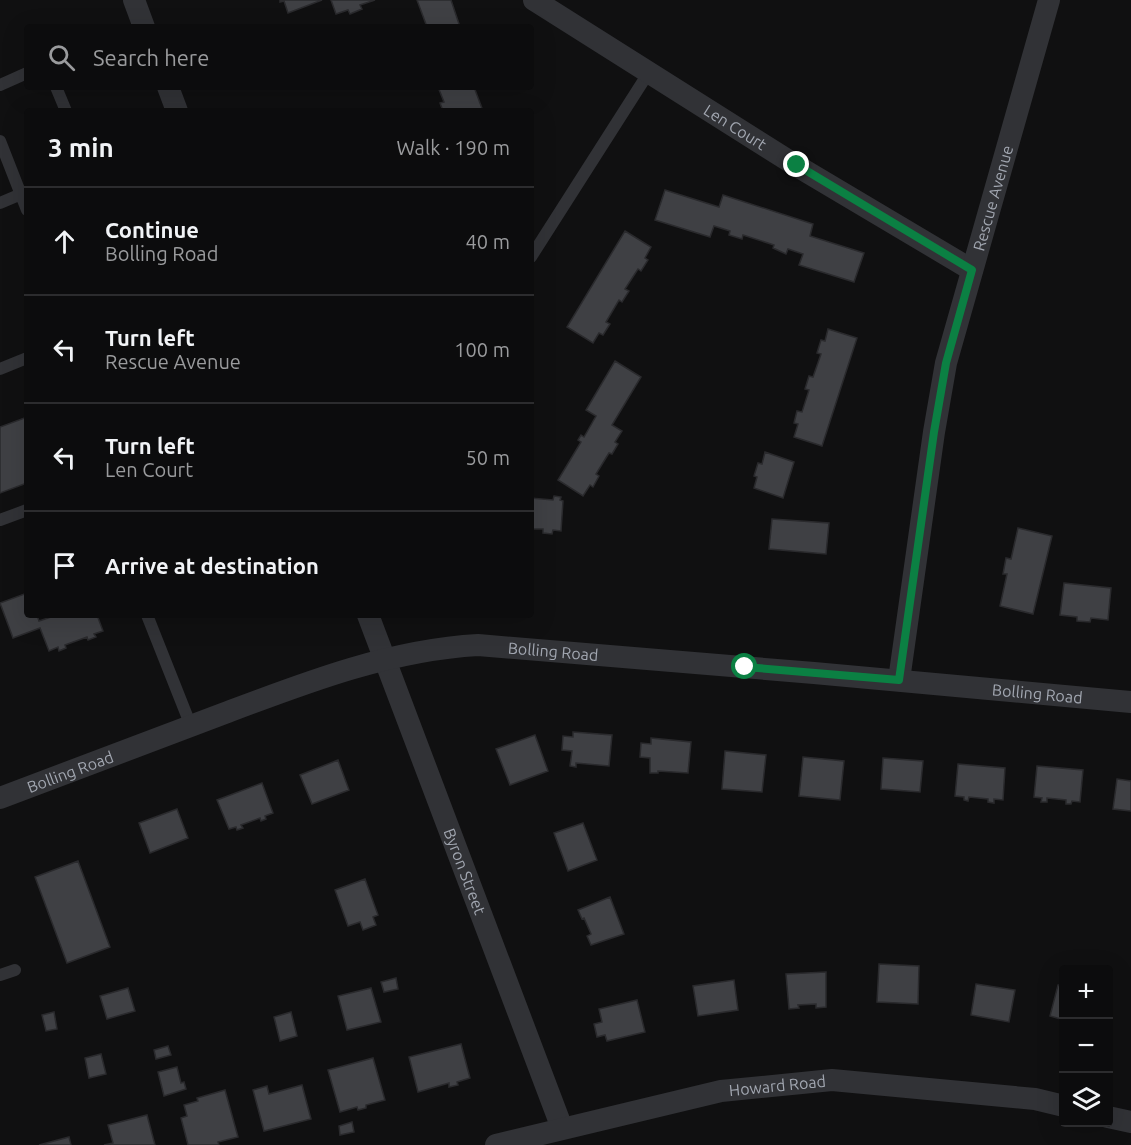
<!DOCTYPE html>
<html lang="en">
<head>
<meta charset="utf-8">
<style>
  :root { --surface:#0c0c0d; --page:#151516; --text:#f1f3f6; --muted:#9a9b9d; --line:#2c2c2e }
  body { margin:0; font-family:Ubuntu,sans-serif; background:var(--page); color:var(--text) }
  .controls { position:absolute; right:18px; bottom:18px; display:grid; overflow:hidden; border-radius:6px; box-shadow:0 6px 24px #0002 }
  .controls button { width:54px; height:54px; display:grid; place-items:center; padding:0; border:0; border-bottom:2px solid var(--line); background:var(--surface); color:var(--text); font:30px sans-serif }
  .stop { position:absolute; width:18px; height:18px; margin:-14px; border:4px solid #0b8043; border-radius:50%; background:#fff }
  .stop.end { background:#0b8043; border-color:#fff; box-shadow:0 2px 6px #0008 }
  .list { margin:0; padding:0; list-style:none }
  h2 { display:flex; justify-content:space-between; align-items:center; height:78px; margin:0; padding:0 24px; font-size:26px }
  h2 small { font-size:20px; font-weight:400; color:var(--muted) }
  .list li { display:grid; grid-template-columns:39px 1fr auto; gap:18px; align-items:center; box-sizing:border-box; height:108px; padding:0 24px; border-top:2px solid var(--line) }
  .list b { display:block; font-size:22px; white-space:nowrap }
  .list p { margin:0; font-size:20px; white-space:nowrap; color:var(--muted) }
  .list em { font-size:20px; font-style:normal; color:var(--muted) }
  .icon { flex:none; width:33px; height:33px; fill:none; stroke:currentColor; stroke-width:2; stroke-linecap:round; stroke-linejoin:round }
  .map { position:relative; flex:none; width:1131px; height:1145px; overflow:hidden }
  .search { position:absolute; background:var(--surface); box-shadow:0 6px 24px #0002; left:24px; top:24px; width:510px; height:66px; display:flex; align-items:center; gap:15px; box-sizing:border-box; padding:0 21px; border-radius:6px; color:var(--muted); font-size:22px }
  .panel { position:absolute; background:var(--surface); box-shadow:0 6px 24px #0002; left:24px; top:108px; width:510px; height:510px; border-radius:6px }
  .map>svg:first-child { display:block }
  .building { fill:#3f4044; stroke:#2a2a2d; stroke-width:1.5 }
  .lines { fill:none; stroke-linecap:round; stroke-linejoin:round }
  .service { stroke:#313236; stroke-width:12 }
  .minor { stroke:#313236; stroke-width:22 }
  .route { stroke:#0b8043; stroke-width:8 }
  .labels { text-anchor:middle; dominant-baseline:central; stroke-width:4.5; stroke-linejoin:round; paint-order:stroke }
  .street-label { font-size:16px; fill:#a2a7b1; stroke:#0b0b0c }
</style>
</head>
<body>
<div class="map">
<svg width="1131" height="1145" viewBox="0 0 1131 1145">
  <rect width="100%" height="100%" fill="#101011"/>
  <path class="building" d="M 280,0 L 322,0 L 288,13 L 284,1 L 280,2 Z
    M 331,0 L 375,0 L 360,5 L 362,9 L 350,14 L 348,10 L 336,14 Z
    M 417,0 L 451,0 L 460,27 L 427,27 Z
    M 438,87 L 474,87 L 483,111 L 443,111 L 440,103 L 444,102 Z
    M 665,190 L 719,207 L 723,195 L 813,224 L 810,236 L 864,253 L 854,282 L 799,265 L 803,254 L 788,249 L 786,254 L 773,248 L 774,245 L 743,235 L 742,239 L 729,235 L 730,231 L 714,226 L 710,237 L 655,220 Z
    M 625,231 L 651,247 L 645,258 L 648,260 L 641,271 L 638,269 L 625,289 L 629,291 L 622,302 L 619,300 L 606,322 L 610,324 L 603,335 L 599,333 L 593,343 L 567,327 Z
    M 828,329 L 857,338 L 822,446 L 794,437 L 798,424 L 794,423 L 797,411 L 802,412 L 809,390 L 805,389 L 809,376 L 813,377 L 821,354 L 817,353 L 821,340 L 825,341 Z
    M 615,361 L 641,377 L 612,425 L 622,431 L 615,442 L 618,444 L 612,454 L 609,453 L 596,474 L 599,476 L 593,487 L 590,485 L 583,496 L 558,480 L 581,442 L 578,440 L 581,435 L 584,437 L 596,416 L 586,410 Z
    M 27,417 L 27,483 L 0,493 L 0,427 Z
    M 765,452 L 794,462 L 783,498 L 754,488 L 757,477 L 754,476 L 758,463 L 762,464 Z
    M 554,496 L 561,497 L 560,500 L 563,501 L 561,531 L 553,530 L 552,534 L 543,533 L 543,529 L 531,529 L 531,498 L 553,500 Z
    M 772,519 L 829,523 L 826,554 L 769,549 Z
    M 1018,528 L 1052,536 L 1033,614 L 1000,606 L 1007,574 L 1003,574 L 1006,558 L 1011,559 Z
    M 1064,583 L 1111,588 L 1108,620 L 1091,618 L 1090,622 L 1077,621 L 1077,617 L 1060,615 Z
    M 27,593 L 27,615 L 37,615 L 39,621 L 57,615 L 97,615 L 103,631 L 94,634 L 96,637 L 88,640 L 87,637 L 65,645 L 66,648 L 59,651 L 58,647 L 49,651 L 40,628 L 13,638 L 0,603 Z
    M 573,732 L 612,735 L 609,766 L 576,763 L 576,767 L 570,766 L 572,751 L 562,750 L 563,736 L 573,737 Z
    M 535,735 L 548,771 L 510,785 L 496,749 Z
    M 651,738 L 691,742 L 688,773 L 658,771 L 658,773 L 650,773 L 650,758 L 640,757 L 641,743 L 651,744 Z
    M 725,751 L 766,755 L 762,792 L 722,789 Z
    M 803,757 L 844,761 L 840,800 L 799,796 Z
    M 883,758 L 923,761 L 920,792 L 881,789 Z
    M 338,760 L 349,790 L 312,804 L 300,775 Z
    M 958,764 L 1005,768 L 1003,800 L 994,799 L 994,803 L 988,802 L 988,799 L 969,797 L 968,801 L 964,800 L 964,797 L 955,796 Z
    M 1037,766 L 1083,770 L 1080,802 L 1072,801 L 1071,804 L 1066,804 L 1066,800 L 1047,798 L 1047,802 L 1041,802 L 1042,798 L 1034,797 Z
    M 1117,779 L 1131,781 L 1131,811 L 1113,809 Z
    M 262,783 L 273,813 L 265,816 L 266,819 L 261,821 L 260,818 L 241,825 L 243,828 L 237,830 L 236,827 L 229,829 L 217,800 Z
    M 177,809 L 188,838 L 150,853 L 139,823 Z
    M 583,823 L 597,860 L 568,871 L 554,833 Z
    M 78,861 L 110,947 L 67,963 L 35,877 Z
    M 365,879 L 378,915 L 373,917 L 376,925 L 363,930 L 360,922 L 348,926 L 335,890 Z
    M 610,897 L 624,934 L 591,945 L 587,936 L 591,934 L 584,918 L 582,919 L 578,910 Z
    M 879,964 L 919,966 L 918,1004 L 877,1002 Z
    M 826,972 L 826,1007 L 816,1008 L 816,1004 L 798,1005 L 799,1008 L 789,1009 L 786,974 Z
    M 396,978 L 398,989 L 384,992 L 381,982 Z
    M 734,980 L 738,1010 L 698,1016 L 693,986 Z
    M 976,984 L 1015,990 L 1009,1022 L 971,1015 Z
    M 1058,985 L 1064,986 L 1064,1020 L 1050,1016 Z
    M 128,988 L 135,1011 L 107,1019 L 100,996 Z
    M 371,988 L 381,1022 L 347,1030 L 338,996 Z
    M 637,1000 L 645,1032 L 607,1041 L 605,1035 L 597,1037 L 594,1024 L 602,1022 L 599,1009 Z
    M 54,1012 L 57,1029 L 46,1031 L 42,1015 Z
    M 291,1012 L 297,1036 L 280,1041 L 274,1017 Z
    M 461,1044 L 470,1078 L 457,1082 L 458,1085 L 449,1087 L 449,1083 L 418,1092 L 409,1057 Z
    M 168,1046 L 171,1055 L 156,1059 L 154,1050 Z
    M 101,1054 L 106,1074 L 89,1078 L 85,1058 Z
    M 373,1058 L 385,1100 L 366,1105 L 366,1108 L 358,1110 L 357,1107 L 340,1112 L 328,1070 Z
    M 177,1067 L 181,1083 L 184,1082 L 186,1089 L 164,1096 L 158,1072 Z
    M 302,1085 L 311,1119 L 264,1131 L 253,1090 L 267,1086 L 269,1094 Z
    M 225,1090 L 238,1137 L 218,1142 L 219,1145 L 188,1145 L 181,1118 L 187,1116 L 184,1105 L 198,1101 L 197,1098 Z
    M 147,1115 L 155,1145 L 104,1145 L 113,1143 L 108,1125 Z
    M 352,1122 L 354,1132 L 340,1135 L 339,1126 Z
    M 69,1137 L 71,1145 L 39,1145 Z"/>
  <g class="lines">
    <path class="service" d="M 0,85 L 27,73
      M 56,87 L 66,111
      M 0,141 L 27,210
      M 0,203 L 26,192
      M 531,257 L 649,72
      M 0,369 L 27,358
      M 0,520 L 27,510
      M 147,615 L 191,726
      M 0,975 L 15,970"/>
    <g class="minor">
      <path d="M 134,0 L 144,27"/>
      <path id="s1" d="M 534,0 L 797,166 L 972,270"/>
      <path d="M 168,87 L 177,111"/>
      <path id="s2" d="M 368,615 L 562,1128"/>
      <path id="s3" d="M 899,680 L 934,432 L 946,363 L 1049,0"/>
      <path id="s4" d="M 0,798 C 75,770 150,742 225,713 C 307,682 390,650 478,645 L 814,673 L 1131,702"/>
      <path d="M 1108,1117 L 1131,1122"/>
      <path id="s5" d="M 496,1145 L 721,1091 L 832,1080 L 1035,1099 L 1064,1106"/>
    </g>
  </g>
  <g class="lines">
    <path class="route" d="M 745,667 L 899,680 L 934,432 L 946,363 L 972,270 L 797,165"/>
  </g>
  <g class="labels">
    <g class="street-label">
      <text stroke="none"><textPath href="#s1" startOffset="238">Len Court</textPath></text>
      <text stroke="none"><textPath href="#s3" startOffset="492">Rescue Avenue</textPath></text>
      <text stroke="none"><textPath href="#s4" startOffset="579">Bolling Road</textPath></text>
      <text stroke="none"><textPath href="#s4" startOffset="1065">Bolling Road</textPath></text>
      <text stroke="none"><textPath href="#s4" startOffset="75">Bolling Road</textPath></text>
      <text stroke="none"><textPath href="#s2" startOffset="274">Byron Street</textPath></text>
      <text stroke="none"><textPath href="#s5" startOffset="288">Howard Road</textPath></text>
    </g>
  </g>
</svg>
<div class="controls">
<button>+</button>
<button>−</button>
<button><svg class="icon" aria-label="layers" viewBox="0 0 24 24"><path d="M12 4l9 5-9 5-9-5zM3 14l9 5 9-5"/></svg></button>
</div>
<div class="stop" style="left:745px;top:667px"></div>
<div class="stop end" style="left:797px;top:165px"></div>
<div class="search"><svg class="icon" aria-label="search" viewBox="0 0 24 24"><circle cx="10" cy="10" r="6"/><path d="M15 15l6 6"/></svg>Search here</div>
<section class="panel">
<h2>3 min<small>Walk · 190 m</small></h2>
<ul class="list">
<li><svg class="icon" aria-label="ahead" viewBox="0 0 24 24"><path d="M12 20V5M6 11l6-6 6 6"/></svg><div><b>Continue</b><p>Bolling Road</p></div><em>40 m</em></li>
<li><svg class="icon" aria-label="left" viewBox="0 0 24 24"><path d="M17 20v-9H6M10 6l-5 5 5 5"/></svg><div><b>Turn left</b><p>Rescue Avenue</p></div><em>100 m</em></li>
<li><svg class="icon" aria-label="left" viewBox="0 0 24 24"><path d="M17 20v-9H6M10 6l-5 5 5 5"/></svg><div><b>Turn left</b><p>Len Court</p></div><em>50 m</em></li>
<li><svg class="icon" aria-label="arrive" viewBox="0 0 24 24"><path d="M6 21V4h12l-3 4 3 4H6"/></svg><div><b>Arrive at destination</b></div></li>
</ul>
</section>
</div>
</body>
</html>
